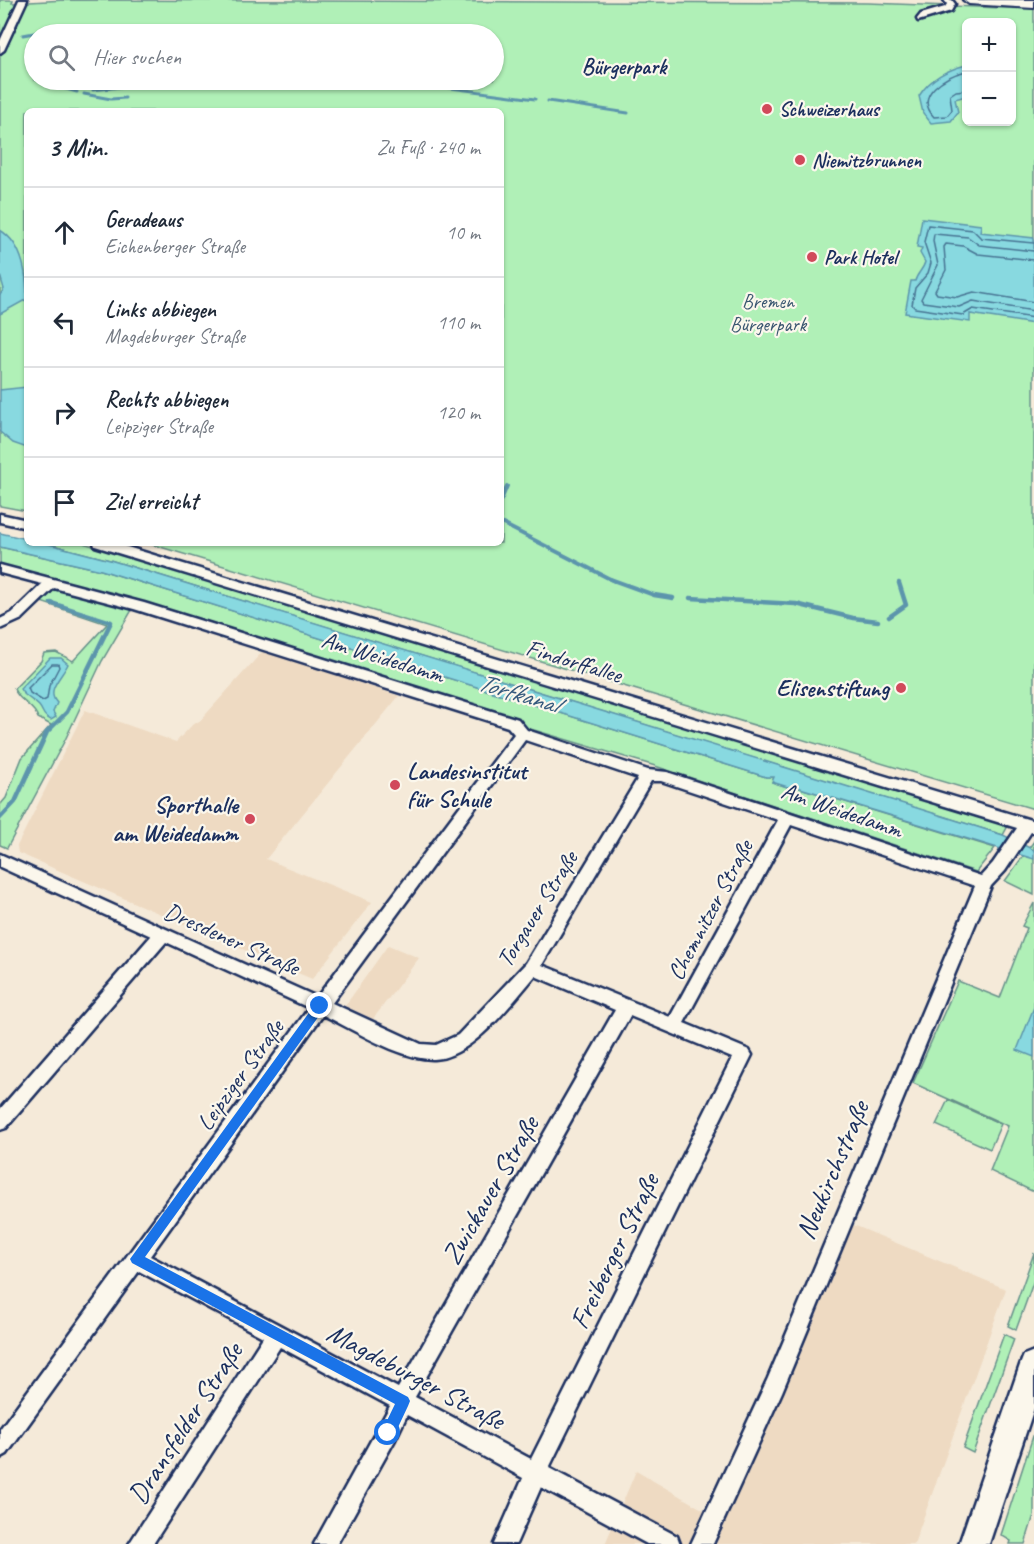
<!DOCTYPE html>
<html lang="de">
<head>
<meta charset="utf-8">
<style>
  :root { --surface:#fff; --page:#f2f2f3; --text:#1f2937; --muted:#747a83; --line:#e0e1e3 }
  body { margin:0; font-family:Caveat,sans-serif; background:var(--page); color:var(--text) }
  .controls { position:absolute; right:18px; top:18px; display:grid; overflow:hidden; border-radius:9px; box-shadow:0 2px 4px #0004 }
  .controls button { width:54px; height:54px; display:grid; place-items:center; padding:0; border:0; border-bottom:2px solid var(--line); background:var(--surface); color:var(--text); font:30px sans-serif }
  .stop { position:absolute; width:18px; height:18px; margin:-14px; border:4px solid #1a73e8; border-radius:50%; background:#fff }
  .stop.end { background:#1a73e8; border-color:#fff; box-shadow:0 2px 6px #0008 }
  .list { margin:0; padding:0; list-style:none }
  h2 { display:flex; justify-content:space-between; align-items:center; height:78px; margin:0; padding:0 24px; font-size:26px }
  h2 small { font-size:20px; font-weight:400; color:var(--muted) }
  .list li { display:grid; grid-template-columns:39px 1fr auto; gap:18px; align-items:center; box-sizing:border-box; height:90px; padding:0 24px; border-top:2px solid var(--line) }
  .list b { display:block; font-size:22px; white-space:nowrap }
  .list p { margin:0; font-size:20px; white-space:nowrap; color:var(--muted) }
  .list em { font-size:20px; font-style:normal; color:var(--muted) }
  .icon { flex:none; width:33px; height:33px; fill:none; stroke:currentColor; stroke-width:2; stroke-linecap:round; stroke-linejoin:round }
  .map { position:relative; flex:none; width:1034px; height:1544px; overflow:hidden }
  .search { position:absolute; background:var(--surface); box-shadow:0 2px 4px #0004; left:24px; top:24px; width:480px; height:66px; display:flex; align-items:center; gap:15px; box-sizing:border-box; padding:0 21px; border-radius:33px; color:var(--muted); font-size:22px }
  .panel { position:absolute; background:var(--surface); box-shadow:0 2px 4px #0004; left:24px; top:108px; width:480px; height:438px; border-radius:9px }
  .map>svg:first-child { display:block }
  .built { fill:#eedac2 }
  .green { fill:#b0f0b7; stroke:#66908a; stroke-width:1.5; fill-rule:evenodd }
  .water { fill:#88d9e0; stroke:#5c95ac; stroke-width:1.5 }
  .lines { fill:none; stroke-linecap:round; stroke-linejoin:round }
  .shore { stroke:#477392; stroke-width:1.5 }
  .stream-far2 { stroke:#5c95ac; stroke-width:3 }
  .stream-far1 { stroke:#5c95ac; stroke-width:4 }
  .stream { stroke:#5c95ac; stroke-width:4.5 }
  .minor-casing { stroke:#1b2f5e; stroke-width:5 }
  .secondary-casing { stroke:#1b2f5e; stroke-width:5 }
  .primary-casing { stroke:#1b2f5e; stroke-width:4 }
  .minor { fill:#fbf7ec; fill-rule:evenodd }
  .secondary { fill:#fbf7ec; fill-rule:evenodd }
  .primary { fill:#fbf7ec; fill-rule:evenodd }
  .route { fill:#1a73e8 }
  .poi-dot { fill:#d1495b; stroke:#fbf7ec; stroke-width:2 }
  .labels { text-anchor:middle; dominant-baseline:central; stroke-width:4.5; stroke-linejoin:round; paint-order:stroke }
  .far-poi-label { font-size:20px; font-weight:bold; fill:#1b2f5e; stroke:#fbf7ec; text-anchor:start }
  .far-park-label { font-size:20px; fill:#395670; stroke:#fbf7ec }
  .far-quarter-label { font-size:22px; font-weight:bold; fill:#1b2f5e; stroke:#fbf7ec }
  .street-label { font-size:24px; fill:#1b2f5e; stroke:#fbf7ec }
  .poi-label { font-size:24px; font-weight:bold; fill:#1b2f5e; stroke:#fbf7ec; text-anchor:end }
  .water-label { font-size:26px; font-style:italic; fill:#365a7e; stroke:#fbf7ec }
  .near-street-label { font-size:28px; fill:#1b2f5e; stroke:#fbf7ec }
</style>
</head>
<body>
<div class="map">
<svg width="1034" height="1544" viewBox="0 0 1034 1544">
  <rect width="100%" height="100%" fill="#f5ead9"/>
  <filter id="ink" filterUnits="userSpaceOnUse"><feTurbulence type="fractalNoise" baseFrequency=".0167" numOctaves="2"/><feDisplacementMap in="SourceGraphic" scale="12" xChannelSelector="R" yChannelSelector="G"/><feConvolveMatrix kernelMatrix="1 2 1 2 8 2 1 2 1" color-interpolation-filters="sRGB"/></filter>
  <g filter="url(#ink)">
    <path class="built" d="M 263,651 L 399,696 L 266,859 L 372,902 L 312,979 L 18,853 L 17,846 L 85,710 L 176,742 L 195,722 L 198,723 Z
      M 388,945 L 419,958 L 373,1019 L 345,1006 Z
      M 844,1221 L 1006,1289 L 914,1544 L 605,1544 L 636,1471 L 716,1517 Z"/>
    <path class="green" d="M 0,0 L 13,0 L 12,3 L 65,0 L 868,3 L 1034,9 L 1034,809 L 147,543 L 501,543 L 501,111 L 27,111 L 27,511 L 0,506 ZM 966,22 L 1012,22 L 1012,122 L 966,122 ZM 34,34 L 494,34 L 494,80 L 34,80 Z
      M 45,543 L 83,543 L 159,565 L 1009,824 L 1003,835 L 110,560 Z
      M 0,547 L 101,570 L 766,777 L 774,777 L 772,782 L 791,788 L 794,784 L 800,788 L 995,848 L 976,872 L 652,765 L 527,728 L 521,722 L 333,662 L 0,567 Z
      M 59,588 L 132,610 L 102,661 L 65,740 L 7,848 L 0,845 L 0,805 L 6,798 L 22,758 L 51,725 L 38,718 C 34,705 20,703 14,689 L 41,661 L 44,653 L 56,652 L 73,661 L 107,624 L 38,601 L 46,592 Z
      M 1034,841 L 1034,895 L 1005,881 Z
      M 1034,903 L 1034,1192 L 990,1171 L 1008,1126 L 913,1083 L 958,981 L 1000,998 L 1027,928 L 1022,926 Z
      M 948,1100 L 1001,1124 L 990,1149 L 936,1125 Z
      M 1034,1253 L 1034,1280 L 1016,1330 L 1008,1326 Z
      M 1004,1334 L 1014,1339 L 973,1453 L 963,1448 Z
      M 1034,1433 L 1034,1515 L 1025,1544 L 1010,1544 L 1011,1541 L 1001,1535 Z"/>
    <path class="water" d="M 966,65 L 966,96 L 955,99 L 958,112 L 951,121 L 931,123 L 923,113 L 919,96 C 930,78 947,70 966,65 Z
      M 922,218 L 981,225 L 980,232 L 1034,238 L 1034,324 L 970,314 L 970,322 L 905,313 L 911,281 L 915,281 C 917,273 923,270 925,262 L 920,253 L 922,248 L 917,247 Z
      M 0,230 C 23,244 27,274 27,299 L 0,314 L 0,295 L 4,289 L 0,275 Z
      M 27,387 L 27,448 L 13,443 L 0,432 L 0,390 Z
      M 0,533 L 27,539 L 27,543 L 45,543 L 110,560 L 901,803 L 1003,835 L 1034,850 L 1034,859 L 800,788 L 794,784 L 791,788 L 772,782 L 774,777 L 766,777 L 101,570 L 0,547 Z
      M 50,658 L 61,658 L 68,664 C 62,677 45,690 57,703 L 53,712 L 56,717 L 51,720 C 42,716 44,712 39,706 C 33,699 25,698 20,689 Z
      M 1034,1007 L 1034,1057 L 1017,1050 Z"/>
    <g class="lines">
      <path class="shore" d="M 966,71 C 946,76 913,94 934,117 L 947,116 L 952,110 L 950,95 L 956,91 L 966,90
        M 1034,243 L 981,238 L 973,230 L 928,225 L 924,242 L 931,263 L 928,273 L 915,288 L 912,305 L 915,308 L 963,315 L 973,309 L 1034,318
        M 1034,251 L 979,245 L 968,237 L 934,234 L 933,241 L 938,265 L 921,299 L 923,302 L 959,307 L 973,301 L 1034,311
        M 1034,260 L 978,254 L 963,246 L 946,244 L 944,247 L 946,270 L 935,291 L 937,294 L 957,297 L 974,292 L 1034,302
        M 52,664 L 58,664 L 59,667 L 49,686 L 47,699 L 43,701 L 30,693 L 28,688 Z"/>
      <path class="stream-far2" d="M 23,35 L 50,30 L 59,34
        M 390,80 L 535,99
        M 48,84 L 77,92
        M 93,90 L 130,86 L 150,80
        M 84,94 L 111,99 L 125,98
        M 548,101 L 628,113"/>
      <path class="stream-far1" d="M 501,500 L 507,486
        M 501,523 L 614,581"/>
      <path class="stream" d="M 610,579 L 654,595 L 673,598
        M 690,598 L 796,604 L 853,618 L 878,621
        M 889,617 L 906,605 L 899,583
        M 0,818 L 15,802 L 47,732 L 67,712 L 111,622 L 51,603"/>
      <defs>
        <path id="minor" d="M 19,0 L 27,0 L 4,50 L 0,53 L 0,41 Z
          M 944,0 L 952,0 L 955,4 L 951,11 L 918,21 L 917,19 L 921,14 L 945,7 L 947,4 Z
          M 0,514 L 27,520 L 27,528 L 0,522 Z
          M 94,543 L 114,543 L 1034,821 L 1034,833 L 1031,832 L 1005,871 L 991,886 L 782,1392 L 713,1544 L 691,1544 L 768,1378 L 975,886 L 791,825 L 684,1023 L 749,1050 L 752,1055 L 549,1468 L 677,1536 L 680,1544 L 647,1544 L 541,1487 L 516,1544 L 494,1544 L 523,1478 L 407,1415 L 395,1440 L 337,1544 L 314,1544 L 390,1406 L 280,1347 L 153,1544 L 129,1544 L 263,1337 L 139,1271 L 7,1454 L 0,1458 L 0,1429 L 309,1008 L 166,942 L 6,1128 L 0,1130 L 0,1109 L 151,936 L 0,867 L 0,854 L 317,997 L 514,734 L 508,727 L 134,609 L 54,588 L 22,619 L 0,629 L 0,619 L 12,613 L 42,584 L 0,573 L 0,565 L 144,603 L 518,719 L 527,730 L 648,770 L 667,772 L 981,876 L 993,863 L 1017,828 L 95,546 ZM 525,740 L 638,778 L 526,963 L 458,1035 L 436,1045 L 421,1044 L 332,1003 ZM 651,781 L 661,781 L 778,820 L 670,1017 L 542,965 ZM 535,976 L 615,1010 L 398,1388 L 150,1256 L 323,1015 C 353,1029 400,1060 434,1059 C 471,1058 512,1003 535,976 ZM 630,1016 L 732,1058 L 531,1459 L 415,1397 Z"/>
        <path id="secondary" d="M 1034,1351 L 1034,1408 L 989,1544 L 959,1544 L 1020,1365 L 1024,1355 Z"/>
        <path id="primary" d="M 963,0 L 1034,0 L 1034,8 L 969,4 Z"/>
      </defs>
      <use href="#minor" class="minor-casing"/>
      <use href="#secondary" class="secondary-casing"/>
      <use href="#primary" class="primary-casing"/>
      <use href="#minor" class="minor"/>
      <use href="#secondary" class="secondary"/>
      <use href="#primary" class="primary"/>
    </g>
  </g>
  <path class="route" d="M 320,1001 L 324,1003 L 324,1009 L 145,1257 L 408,1397 L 410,1401 L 408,1406 L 393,1438 L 388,1440 L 383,1438 L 381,1433 L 395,1404 L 132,1263 L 130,1259 L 316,1003 Z"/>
  <g class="poi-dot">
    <circle cx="767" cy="109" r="6"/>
    <circle cx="800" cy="160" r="6"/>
    <circle cx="812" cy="257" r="6"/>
    <circle cx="901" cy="688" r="6"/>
    <circle cx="395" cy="785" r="6"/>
    <circle cx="250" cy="819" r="6"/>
  </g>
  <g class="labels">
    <g class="far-poi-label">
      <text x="779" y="109">Schweizerhaus</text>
      <text x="812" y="160">Niemitzbrunnen</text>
      <text x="824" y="257">Park Hotel</text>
    </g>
    <g class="far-park-label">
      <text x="768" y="301">Bremen<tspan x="768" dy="23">Bürgerpark</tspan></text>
    </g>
    <g class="far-quarter-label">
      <text x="624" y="67">Bürgerpark</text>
    </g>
    <g class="street-label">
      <text transform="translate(383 657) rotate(17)">Am Weidedamm</text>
      <text transform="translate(574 661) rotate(17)">Findorffallee</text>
      <text transform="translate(842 810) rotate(19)">Am Weidedamm</text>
      <text transform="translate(537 909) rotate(-58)">Torgauer Straße</text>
      <text transform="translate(710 910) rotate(-62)">Chemnitzer Straße</text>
      <text transform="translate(232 939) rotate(24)">Dresdener Straße</text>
      <text transform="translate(240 1075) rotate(-54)">Leipziger Straße</text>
    </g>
    <g class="poi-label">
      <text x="889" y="688">Elisenstiftung</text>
      <text x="407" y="771" text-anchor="start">Landesinstitut<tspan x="407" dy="28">für Schule</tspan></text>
      <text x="238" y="805">Sporthalle<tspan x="238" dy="28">am Weidedamm</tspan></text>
    </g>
    <g class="water-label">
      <text transform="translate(518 693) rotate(17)">Torfkanal</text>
    </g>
    <g class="near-street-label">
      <text transform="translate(832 1170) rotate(-67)">Neukirchstraße</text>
      <text transform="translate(490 1190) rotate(-60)">Zwickauer Straße</text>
      <text transform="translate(614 1251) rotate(-64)">Freiberger Straße</text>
      <text transform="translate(416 1376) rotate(28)">Magdeburger Straße</text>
      <text transform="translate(185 1423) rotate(-57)">Dransfelder Straße</text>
    </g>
  </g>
</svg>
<div class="controls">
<button>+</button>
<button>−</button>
</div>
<div class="stop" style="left:388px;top:1433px"></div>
<div class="stop end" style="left:320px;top:1006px"></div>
<div class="search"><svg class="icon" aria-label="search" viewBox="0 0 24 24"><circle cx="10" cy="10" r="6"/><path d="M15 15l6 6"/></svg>Hier suchen</div>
<section class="panel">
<h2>3 Min.<small>Zu Fuß · 240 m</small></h2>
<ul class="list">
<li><svg class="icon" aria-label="ahead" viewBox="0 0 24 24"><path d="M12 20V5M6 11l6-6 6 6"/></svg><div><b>Geradeaus</b><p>Eichenberger Straße</p></div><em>10 m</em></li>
<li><svg class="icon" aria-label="left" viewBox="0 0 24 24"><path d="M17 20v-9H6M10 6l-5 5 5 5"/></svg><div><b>Links abbiegen</b><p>Magdeburger Straße</p></div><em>110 m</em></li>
<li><svg class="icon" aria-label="right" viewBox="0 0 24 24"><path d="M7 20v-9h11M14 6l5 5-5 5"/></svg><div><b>Rechts abbiegen</b><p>Leipziger Straße</p></div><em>120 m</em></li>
<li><svg class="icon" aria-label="arrive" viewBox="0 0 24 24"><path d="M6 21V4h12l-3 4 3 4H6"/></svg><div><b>Ziel erreicht</b></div></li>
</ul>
</section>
</div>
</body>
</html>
